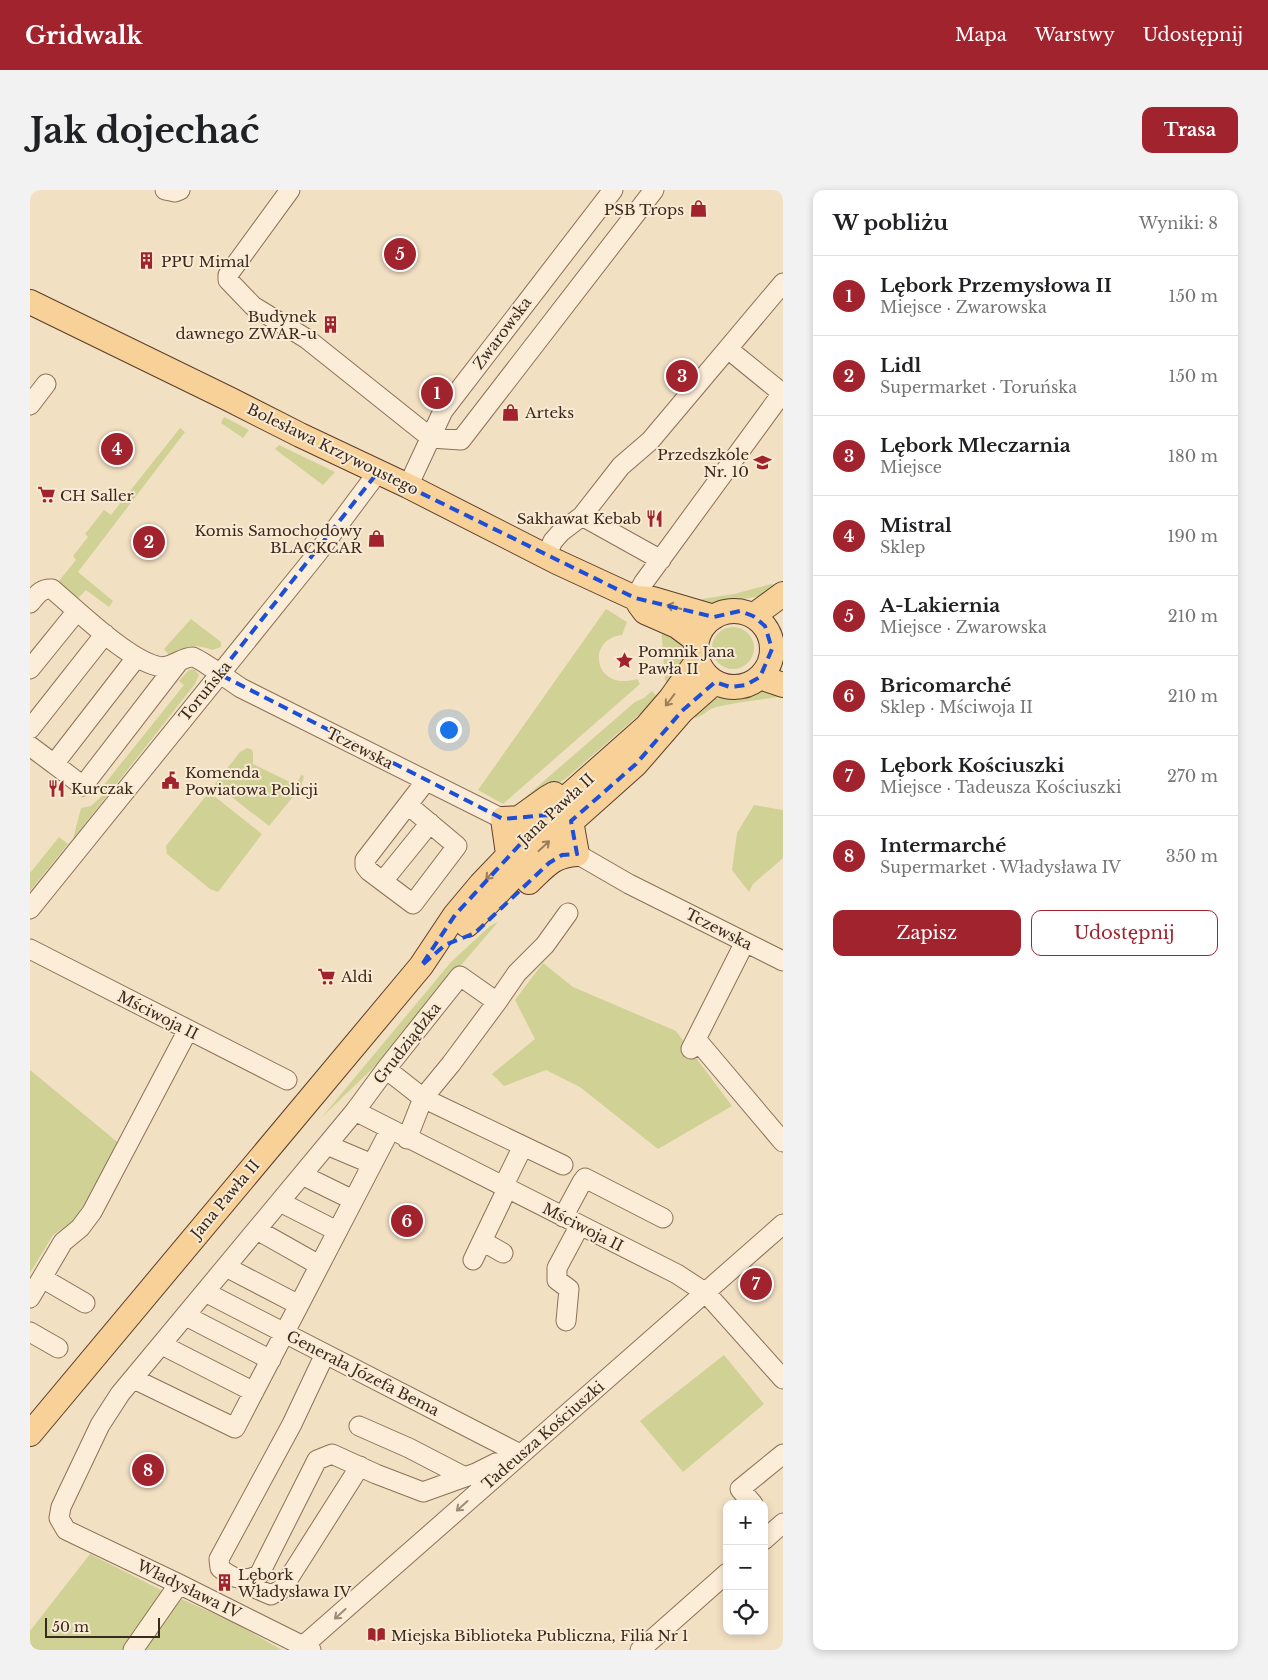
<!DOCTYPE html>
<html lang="pl">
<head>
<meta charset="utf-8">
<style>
  :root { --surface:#fff; --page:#f2f2f2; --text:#202124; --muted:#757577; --line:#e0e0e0; --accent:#a1232e }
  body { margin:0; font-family:"Libre Baskerville",serif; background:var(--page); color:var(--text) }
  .controls { position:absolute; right:15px; bottom:15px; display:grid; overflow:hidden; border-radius:10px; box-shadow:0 2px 8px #0003 }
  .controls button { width:45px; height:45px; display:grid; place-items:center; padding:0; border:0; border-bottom:1px solid var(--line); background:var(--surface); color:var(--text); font:25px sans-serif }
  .scale { position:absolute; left:15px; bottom:12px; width:115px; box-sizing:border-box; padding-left:5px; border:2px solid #3c291d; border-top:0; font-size:14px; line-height:18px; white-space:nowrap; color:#3c291d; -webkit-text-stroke:4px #f8ead3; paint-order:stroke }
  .you { position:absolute; left:418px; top:539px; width:18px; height:18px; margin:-12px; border:4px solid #fff; border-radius:50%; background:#1a73e8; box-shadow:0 0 0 8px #1a73e833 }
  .badge { display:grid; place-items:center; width:32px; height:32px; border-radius:50%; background:var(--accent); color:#fff; font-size:16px; font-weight:700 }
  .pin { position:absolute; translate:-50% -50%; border:2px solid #fff; box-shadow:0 1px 5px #0006 }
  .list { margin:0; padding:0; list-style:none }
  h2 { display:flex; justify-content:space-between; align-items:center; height:65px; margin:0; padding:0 20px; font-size:21px }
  h2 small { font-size:16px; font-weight:400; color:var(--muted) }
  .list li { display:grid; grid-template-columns:32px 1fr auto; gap:15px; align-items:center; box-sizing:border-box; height:80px; padding:0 20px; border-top:1px solid var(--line) }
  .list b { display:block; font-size:19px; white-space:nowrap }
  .list p { margin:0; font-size:16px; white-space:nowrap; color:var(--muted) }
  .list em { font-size:16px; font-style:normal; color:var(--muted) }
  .actions { display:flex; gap:10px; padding:15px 20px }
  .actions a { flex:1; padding:11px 0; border:1px solid var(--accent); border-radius:10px; text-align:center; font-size:18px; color:var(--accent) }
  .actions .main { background:var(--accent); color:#fff }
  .icon { flex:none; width:28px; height:28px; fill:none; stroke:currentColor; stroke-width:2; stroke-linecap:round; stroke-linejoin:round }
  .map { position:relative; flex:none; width:753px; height:1460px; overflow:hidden; border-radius:10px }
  header { display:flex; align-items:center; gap:30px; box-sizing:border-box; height:70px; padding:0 25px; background:var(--accent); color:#fff }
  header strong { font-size:24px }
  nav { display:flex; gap:28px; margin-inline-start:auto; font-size:18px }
  .intro { display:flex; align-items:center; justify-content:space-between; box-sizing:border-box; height:120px; padding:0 30px }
  h1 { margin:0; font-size:35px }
  .button { padding:12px 22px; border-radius:10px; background:var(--accent); color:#fff; font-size:18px; font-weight:700 }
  main { display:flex; gap:30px; padding:0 30px }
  aside { flex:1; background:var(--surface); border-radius:10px; box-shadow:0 2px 8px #0003 }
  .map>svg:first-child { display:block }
  .green { fill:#cfd195 }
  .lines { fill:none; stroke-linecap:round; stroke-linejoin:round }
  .minor-casing { stroke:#8d7058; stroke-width:21 }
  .major-casing { stroke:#5b3e2c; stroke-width:26 }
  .minor { stroke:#fbedd7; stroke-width:19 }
  .major { stroke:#f7d198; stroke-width:24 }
  .oneway { stroke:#9a7d5a }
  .oneway2 { stroke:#9c8b7a }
  .marked { fill:none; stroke:#1d4ed8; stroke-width:4; stroke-dasharray:10 6; stroke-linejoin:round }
  .labels { text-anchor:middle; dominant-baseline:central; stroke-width:4; stroke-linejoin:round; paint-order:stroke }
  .poi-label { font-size:15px; fill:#3c291d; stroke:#f8ead3; text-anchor:start }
  .street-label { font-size:15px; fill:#3c291d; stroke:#f8ead3 }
</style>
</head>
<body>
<header>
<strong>Gridwalk</strong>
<nav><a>Mapa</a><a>Warstwy</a><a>Udostępnij</a></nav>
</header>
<div class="intro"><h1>Jak dojechać</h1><a class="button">Trasa</a></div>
<main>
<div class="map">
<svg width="753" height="1460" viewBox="0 0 753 1460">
  <rect width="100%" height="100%" fill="#f2e0c2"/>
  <path class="green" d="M 194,227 L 219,240 L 213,248 L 191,233 Z
    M 150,238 L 155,242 L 48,382 L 83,411 L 79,417 L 56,400 L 47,409 L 28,392 L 46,370 L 43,366 L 58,347 L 55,344 L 74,320 L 81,325 Z
    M 249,255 L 305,282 L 293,295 L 245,259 Z
    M 741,394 L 747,396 L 731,406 L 670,416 L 666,410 L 704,404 Z
    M 576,419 L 597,432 L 592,445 C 555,449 564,502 607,489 L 610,494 L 473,614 L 448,600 Z
    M 161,429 L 191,452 L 191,457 L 182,460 C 167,453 154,456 140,466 L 134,459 Z
    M 631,436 L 652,451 C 657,473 651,480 639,497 L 635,490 Z
    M682 458a21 21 0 1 1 42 0a21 21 0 1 1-42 0Z
    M 162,479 L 165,480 L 169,485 L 165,494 L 43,649 L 51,618 L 61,616 L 73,605 L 73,596 L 154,495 L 149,491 L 158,481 Z
    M 737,500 L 753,506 C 731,510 708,512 686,517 C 678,519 673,526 666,528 L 662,525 C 667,521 672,515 677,512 C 691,506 722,500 737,500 Z
    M 622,501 L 628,508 L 540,585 L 512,606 L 486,619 L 492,610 L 605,512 L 614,508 Z
    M 217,558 L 221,559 L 223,562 L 223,574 L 266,595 L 271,585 L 274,586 L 271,597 L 239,636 L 185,594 L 210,562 Z
    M 179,602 L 232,644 L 188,702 L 180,699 L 137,664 L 136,656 Z
    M 724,615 L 753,620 L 753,668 L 723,694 L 719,702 L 702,680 L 707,643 Z
    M 29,647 L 38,654 L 0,701 L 0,683 Z
    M 468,732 L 343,878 L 292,927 L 421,772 L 460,736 Z
    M 513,773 L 543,797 L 646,841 L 702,916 L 628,959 L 550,897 L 516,880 L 474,896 L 462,884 L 505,849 L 485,810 Z
    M 0,880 L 91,955 L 43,1032 L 23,1045 L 0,1083 Z
    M 694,1165 L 734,1214 L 653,1282 L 610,1231 Z
    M 60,1364 L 131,1400 L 205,1433 L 252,1460 L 0,1460 L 0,1441 Z"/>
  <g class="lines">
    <defs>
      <path id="minor" d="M 135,0 L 145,2 L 150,0
        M 260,0 L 198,85 L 198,90 L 223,116 L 277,149 L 401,248 L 431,250 L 624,0
        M 698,159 L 752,203
        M 0,215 L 16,194
        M 378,296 L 413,221 L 583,0
        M 552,326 L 631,370
        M 516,366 L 523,351 L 531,342 L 552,326 L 591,276 L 620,251 L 753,93
        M 605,408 L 614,392 L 753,202
        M 0,413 C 7,405 11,398 22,399 C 47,420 97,469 127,476 C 141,480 150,467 163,467 C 169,468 203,493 211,498 L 473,629
        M 0,479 L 47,421
        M 0,539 L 75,444
        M 0,556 L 24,574 L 106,468
        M 24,574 L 53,596 L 147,474
        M 378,615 L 427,656 L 383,714 L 339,681 L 335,676 L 335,670 L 396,591
        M 547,664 L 599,694 L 753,771
        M 353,691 L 400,633
        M 0,719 L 286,365 L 348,282
        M 0,759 L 257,890
        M 467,812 L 487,783 L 515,755 L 538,723
        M 665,851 L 671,855 L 753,952
        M 661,859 L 715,752
        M 356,879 L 393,908 L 533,975
        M 325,921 L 647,1084 L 676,1103 L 753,1189
        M 297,955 L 342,974
        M 272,985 L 323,1010
        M 473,997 L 493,956
        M 250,1012 L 307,1041
        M 533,1027 L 552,992 L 555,988 L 633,1028
        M 227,1040 L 289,1075
        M 473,1063 L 452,1051 L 477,999
        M 443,1070 L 452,1051
        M 196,1077 L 269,1115
        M 12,1088 L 55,1113
        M 175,1102 L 490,1264
        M 0,1108 L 33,1052 L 50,1038 L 62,1022 L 158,840
        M 156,1126 L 241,1170
        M 536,1131 L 539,1099 L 527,1090 L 527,1078 L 550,1035
        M 0,1142 L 28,1158
        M 132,1155 L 224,1202
        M 295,1164 L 262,1234 L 189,1369 L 190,1378 C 202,1389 214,1392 229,1385 L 287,1270 L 302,1264 L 346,1284 L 393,1302 L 446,1283 L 466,1273 L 478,1272
        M 104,1189 L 205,1238 L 360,940
        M 329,1236 L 379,1258 L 435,1287
        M 723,1314 L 710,1299 L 753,1264
        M 734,1350 L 753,1333
        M 221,1389 L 227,1399 L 241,1405 L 252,1399 L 330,1276
        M 273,1456 L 753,1034
        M 103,1460 L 149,1394
        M 281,1460 L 149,1394 L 36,1340 L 29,1328 L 31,1317 L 70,1235 L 90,1204 L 325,921 L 356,879 L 430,786 L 467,812 L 421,874 L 393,908 L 377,949
        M 610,1460 L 697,1383"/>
      <path id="major" d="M 0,112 L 199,209 L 270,245 L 378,296 L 527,372 L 605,408 L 623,409 L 684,427
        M 609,414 L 615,422 L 647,436 L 667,451
        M666 459a38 38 0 1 1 76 0a38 38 0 1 1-76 0Z
        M 723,426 L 753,404
        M 730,487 L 753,495
        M 478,664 L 473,629 L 489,628 L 517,608 L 524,604
        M 499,692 C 515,677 523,665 547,664 L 541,631
        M 437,735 L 504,665 L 606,574 L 652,521 L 685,492
        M 0,1244 L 391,776 L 425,725 L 451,694 L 519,623 L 616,537 L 641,508 L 668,470"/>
    </defs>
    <use href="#minor" class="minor-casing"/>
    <use href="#major" class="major-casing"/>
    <use href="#minor" class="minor"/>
    <use href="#major" class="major"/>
  </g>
  <defs><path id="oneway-shaft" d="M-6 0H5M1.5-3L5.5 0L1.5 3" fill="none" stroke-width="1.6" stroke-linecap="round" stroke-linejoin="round" transform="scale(1.25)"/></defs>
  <g class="oneway">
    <use href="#oneway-shaft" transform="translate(644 417) rotate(-165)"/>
    <use href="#oneway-shaft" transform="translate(640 510) rotate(127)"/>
    <use href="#oneway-shaft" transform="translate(514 656) rotate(-43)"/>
    <use href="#oneway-shaft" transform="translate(461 684) rotate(133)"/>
  </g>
  <g class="oneway2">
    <use href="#oneway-shaft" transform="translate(432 1316) rotate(138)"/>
    <use href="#oneway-shaft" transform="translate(310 1424) rotate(138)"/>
  </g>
  <path class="marked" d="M 348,282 L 605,408 L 684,427 L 710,421 L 723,426 L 735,436 L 742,459 L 730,487 L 716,495 L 700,497 L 685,492 L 652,521 L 606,574 L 541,631 L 547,664 L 532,665 L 519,673 L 445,743 L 415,755 L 391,776 L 425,725 L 517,625 L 473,629 L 189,484 Z"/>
  <defs>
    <symbol id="shop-bare" viewBox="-9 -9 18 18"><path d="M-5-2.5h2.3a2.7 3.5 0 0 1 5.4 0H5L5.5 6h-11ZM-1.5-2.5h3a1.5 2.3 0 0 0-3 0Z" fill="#a1232e" stroke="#f8ead3" stroke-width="2.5" paint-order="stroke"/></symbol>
    <symbol id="building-bare" viewBox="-9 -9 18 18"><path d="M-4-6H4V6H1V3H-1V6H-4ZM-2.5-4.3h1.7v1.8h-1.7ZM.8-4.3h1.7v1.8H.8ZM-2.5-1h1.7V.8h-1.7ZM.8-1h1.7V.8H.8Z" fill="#a1232e" stroke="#f8ead3" stroke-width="2.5" paint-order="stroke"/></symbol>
    <symbol id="school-bare" viewBox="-9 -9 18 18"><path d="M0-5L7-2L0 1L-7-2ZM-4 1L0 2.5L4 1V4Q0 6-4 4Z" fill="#a1232e" stroke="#f8ead3" stroke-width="2.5" paint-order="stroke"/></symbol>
    <symbol id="supermarket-bare" viewBox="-9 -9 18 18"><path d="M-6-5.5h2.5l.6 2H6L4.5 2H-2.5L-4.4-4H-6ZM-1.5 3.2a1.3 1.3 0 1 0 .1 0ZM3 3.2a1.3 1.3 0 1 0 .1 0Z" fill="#a1232e" stroke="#f8ead3" stroke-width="2.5" paint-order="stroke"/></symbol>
    <symbol id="restaurant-bare" viewBox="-9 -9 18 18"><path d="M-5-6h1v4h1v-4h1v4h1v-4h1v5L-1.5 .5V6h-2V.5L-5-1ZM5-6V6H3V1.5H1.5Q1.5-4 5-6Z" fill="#a1232e" stroke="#f8ead3" stroke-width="2.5" paint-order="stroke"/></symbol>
    <symbol id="sight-bare" viewBox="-9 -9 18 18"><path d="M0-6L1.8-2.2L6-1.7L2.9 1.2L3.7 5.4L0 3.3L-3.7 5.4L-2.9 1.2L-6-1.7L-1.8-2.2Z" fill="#a1232e" stroke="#f8ead3" stroke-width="2.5" paint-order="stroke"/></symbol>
    <symbol id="civic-bare" viewBox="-9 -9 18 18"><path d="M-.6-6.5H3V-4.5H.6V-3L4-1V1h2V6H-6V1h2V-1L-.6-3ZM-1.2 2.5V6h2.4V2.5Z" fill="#a1232e" stroke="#f8ead3" stroke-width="2.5" paint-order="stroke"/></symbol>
    <symbol id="library-bare" viewBox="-9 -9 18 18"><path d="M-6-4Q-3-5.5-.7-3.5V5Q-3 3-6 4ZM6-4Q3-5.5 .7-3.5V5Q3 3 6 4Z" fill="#a1232e" stroke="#f8ead3" stroke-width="2.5" paint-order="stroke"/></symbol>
  </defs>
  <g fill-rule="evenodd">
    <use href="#shop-bare" x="656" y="6" width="25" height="25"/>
    <use href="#building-bare" x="104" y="58" width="25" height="25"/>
    <use href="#building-bare" x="288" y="122" width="25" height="25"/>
    <use href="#shop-bare" x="468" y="210" width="25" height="25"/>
    <use href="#school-bare" x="720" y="260" width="25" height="25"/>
    <use href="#supermarket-bare" x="4" y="292" width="25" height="25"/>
    <use href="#restaurant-bare" x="612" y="316" width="25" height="25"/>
    <use href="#shop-bare" x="334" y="336" width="25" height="25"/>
    <use href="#sight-bare" x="582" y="458" width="25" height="25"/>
    <use href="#civic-bare" x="128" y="578" width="25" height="25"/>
    <use href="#restaurant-bare" x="14" y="586" width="25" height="25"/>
    <use href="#supermarket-bare" x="284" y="774" width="25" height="25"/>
    <use href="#building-bare" x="182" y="1380" width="25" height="25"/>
    <use href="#library-bare" x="334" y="1432" width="25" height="25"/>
  </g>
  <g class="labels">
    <g class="poi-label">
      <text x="654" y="19" text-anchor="end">PSB Trops</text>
      <text x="131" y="71">PPU Mimal</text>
      <text x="287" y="126" text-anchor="end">Budynek<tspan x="287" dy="17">dawnego ZWAR-u</tspan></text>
      <text x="495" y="222">Arteks</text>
      <text x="719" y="264" text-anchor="end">Przedszkole<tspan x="719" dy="17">Nr. 10</tspan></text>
      <text x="30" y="305">CH Saller</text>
      <text x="611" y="328" text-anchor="end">Sakhawat Kebab</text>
      <text x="332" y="340" text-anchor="end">Komis Samochodowy<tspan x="332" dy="17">BLACKCAR</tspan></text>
      <text x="608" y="461">Pomnik Jana<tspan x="608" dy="17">Pawła II</tspan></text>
      <text x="155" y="582">Komenda<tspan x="155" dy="17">Powiatowa Policji</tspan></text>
      <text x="41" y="598">Kurczak</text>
      <text x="311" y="786">Aldi</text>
      <text x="208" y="1384">Lębork<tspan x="208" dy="17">Władysława IV</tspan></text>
      <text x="361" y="1445">Miejska Biblioteka Publiczna, Filia Nr 1</text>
    </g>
    <g class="street-label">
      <text transform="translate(472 143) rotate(-53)">Zwarowska</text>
      <text transform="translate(303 259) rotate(26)">Bolesława Krzywoustego</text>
      <text transform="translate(175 501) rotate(-51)">Toruńska</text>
      <text transform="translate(330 558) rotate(27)">Tczewska</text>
      <text transform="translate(526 619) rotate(-43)">Jana Pawła II</text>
      <text transform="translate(689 739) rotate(27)">Tczewska</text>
      <text transform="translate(128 825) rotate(27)">Mściwoja II</text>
      <text transform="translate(377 853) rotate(-52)">Grudziądzka</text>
      <text transform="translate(195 1009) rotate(-50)">Jana Pawła II</text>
      <text transform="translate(553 1037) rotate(27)">Mściwoja II</text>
      <text transform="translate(333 1183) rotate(27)">Generała Józefa Bema</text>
      <text transform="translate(513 1245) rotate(-41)">Tadeusza Kościuszki</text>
      <text transform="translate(159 1399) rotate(26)">Władysława IV</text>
    </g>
  </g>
</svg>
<div class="controls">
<button>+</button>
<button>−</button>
<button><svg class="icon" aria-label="locate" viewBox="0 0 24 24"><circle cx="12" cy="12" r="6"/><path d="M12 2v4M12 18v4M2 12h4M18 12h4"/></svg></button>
</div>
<div class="scale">50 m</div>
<div class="you"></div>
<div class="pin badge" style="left:407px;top:203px">1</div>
<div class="pin badge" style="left:119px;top:352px">2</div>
<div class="pin badge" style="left:652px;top:186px">3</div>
<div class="pin badge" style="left:87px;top:259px">4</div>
<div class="pin badge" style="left:370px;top:64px">5</div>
<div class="pin badge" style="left:377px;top:1031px">6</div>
<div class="pin badge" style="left:726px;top:1094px">7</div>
<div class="pin badge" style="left:118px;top:1280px">8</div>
</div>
<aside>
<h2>W pobliżu<small>Wyniki: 8</small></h2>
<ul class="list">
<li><span class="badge">1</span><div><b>Lębork Przemysłowa II</b><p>Miejsce · Zwarowska</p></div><em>150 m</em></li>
<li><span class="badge">2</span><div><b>Lidl</b><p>Supermarket · Toruńska</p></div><em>150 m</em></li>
<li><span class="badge">3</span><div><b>Lębork Mleczarnia</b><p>Miejsce</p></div><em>180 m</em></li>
<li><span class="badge">4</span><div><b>Mistral</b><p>Sklep</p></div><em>190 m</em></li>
<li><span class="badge">5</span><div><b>A-Lakiernia</b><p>Miejsce · Zwarowska</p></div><em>210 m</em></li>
<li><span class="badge">6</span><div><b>Bricomarché</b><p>Sklep · Mściwoja II</p></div><em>210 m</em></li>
<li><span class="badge">7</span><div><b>Lębork Kościuszki</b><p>Miejsce · Tadeusza Kościuszki</p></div><em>270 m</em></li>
<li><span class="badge">8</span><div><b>Intermarché</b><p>Supermarket · Władysława IV</p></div><em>350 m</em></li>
</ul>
<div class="actions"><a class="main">Zapisz</a><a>Udostępnij</a></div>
</aside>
</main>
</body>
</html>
